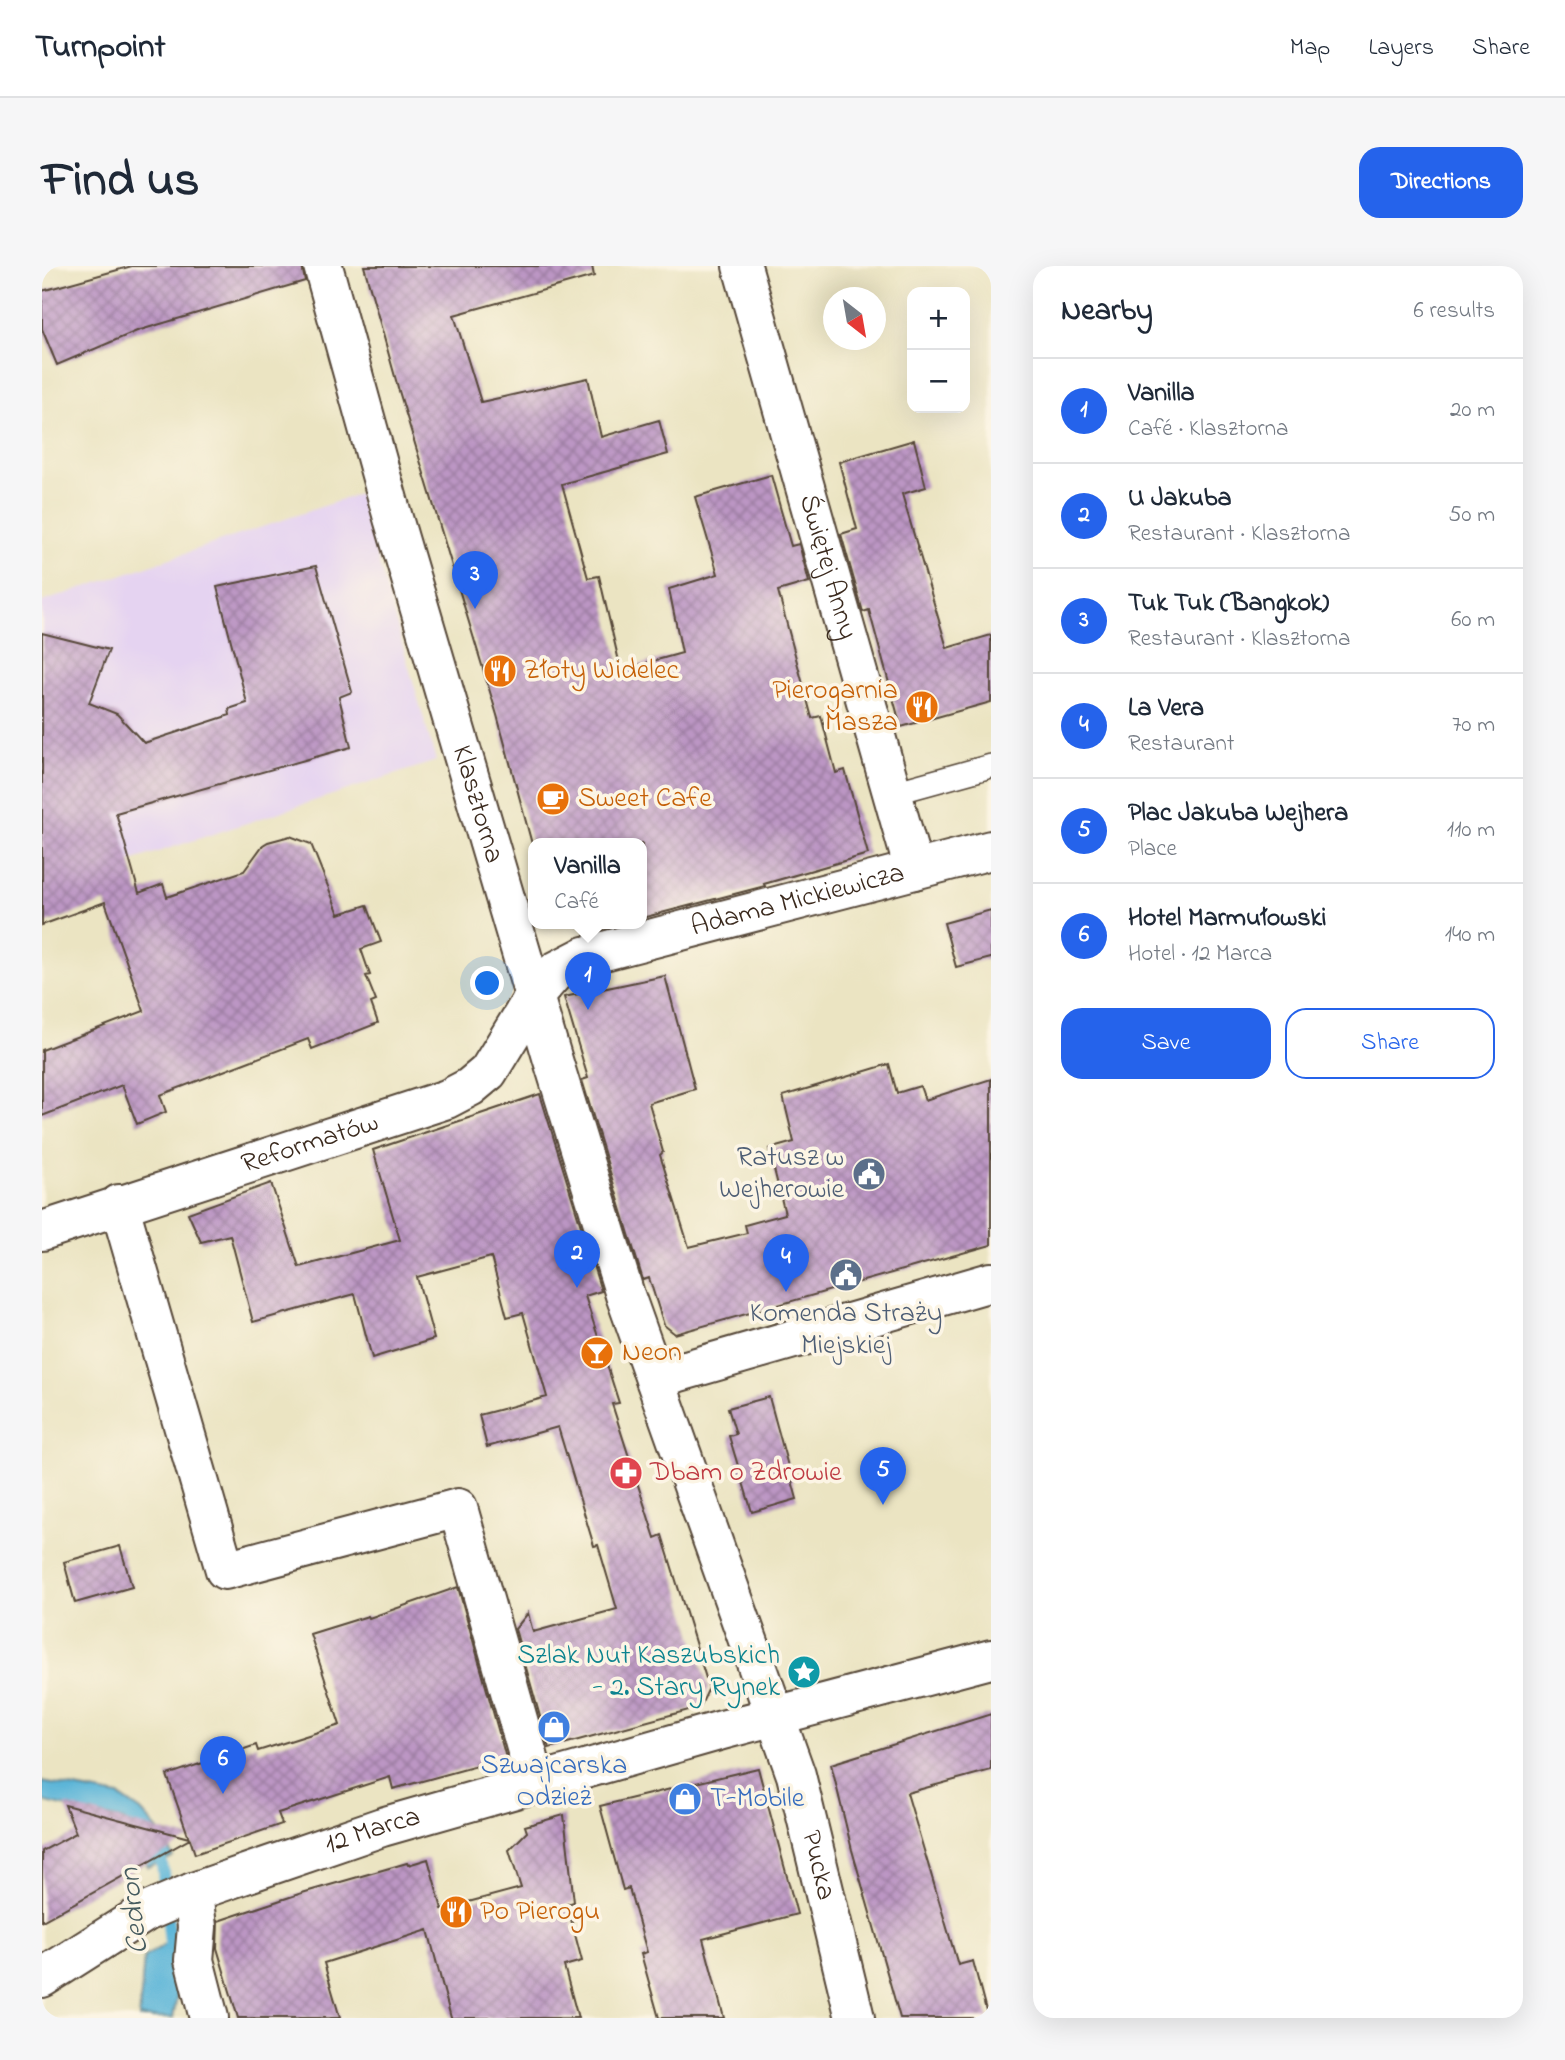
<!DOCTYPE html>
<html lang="en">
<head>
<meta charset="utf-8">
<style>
  :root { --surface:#fff; --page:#f6f6f7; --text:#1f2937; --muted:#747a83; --line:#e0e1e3; --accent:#2563eb }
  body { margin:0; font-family:"Indie Flower",sans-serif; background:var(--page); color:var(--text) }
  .controls { position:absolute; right:21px; top:21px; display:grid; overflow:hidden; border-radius:14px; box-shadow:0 7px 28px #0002 }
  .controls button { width:63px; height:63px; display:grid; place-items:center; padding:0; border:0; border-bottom:2px solid var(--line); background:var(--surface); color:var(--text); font:35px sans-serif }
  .compass { position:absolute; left:781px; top:21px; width:63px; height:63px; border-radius:50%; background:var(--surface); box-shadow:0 7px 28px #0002; rotate:149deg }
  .you { position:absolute; left:446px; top:718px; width:24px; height:24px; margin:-18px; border:5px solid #fff; border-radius:50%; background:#1a73e8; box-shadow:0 0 0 10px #1a73e833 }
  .badge { display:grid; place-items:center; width:46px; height:46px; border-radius:50%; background:var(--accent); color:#fff; font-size:23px; font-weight:700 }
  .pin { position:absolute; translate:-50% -58px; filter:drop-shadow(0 2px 4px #0008) }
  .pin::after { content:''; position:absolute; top:37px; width:24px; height:21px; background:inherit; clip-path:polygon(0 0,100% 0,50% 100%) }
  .popup { position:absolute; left:486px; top:572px; width:119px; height:91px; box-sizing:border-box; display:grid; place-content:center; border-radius:14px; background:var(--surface); filter:drop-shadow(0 2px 5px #0005); font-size:23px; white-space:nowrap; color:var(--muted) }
  .popup b { font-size:26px; color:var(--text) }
  .popup::after { content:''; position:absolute; left:50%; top:100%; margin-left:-14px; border:14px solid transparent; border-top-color:var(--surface) }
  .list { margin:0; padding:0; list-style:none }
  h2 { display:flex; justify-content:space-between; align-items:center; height:91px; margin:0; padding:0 28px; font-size:30px }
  h2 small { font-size:23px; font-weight:400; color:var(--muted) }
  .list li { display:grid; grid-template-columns:46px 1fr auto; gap:21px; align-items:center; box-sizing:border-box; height:105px; padding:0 28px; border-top:2px solid var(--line) }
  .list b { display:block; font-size:26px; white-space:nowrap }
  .list p { margin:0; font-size:23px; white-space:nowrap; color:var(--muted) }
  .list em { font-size:23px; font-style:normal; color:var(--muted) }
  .actions { display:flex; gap:14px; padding:21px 28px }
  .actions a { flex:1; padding:16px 0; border:2px solid var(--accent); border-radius:21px; text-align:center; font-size:24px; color:var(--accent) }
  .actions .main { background:var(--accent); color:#fff }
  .map { position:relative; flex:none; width:949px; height:1752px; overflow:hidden; border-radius:21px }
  header { display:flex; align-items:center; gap:42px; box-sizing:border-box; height:98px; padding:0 35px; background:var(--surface); border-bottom:2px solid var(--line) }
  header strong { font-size:33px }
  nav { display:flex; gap:38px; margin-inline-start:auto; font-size:24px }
  .intro { display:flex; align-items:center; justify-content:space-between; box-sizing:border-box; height:168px; padding:0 42px }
  h1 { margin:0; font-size:49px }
  .button { padding:18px 32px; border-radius:21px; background:var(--accent); color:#fff; font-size:24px; font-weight:700 }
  main { display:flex; gap:42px; padding:0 42px }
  aside { flex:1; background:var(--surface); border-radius:21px; box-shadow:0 7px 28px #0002 }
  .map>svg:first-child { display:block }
  .built { fill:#e5d3f1 }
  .water { fill:#5bb5d8; stroke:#4b707b; stroke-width:2 }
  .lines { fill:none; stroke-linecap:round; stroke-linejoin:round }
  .stream { stroke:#5bb5d8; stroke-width:12 }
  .building { fill:url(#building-cross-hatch) }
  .lane-casing { stroke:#554637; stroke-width:26 }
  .street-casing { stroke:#554637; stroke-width:42 }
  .secondary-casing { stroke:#554637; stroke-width:42 }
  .lane { stroke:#fff; stroke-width:23 }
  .street { stroke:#fff; stroke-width:38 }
  .secondary { stroke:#fff; stroke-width:38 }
  .labels { text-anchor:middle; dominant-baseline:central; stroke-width:7; stroke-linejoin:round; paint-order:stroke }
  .street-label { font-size:28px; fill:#3b2a1e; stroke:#fcf5e5 }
  .food-label { font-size:28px; fill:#c56008; stroke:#fcf5e5; text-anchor:start }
  .service-label { font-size:28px; fill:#4e5e75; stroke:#fcf5e5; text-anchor:end }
  .health-label { font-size:28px; fill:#be3a42; stroke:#fcf5e5; text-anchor:start }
  .culture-label { font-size:28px; fill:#0d838f; stroke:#fcf5e5; text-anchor:end }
  .shop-label { font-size:28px; fill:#366cbe; stroke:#fcf5e5 }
  .water-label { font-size:30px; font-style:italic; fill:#465b5f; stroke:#fcf5e5 }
</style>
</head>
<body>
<header>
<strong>Turnpoint</strong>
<nav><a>Map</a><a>Layers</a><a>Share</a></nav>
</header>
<div class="intro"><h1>Find us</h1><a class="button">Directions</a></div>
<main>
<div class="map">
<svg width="949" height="1752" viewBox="0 0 949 1752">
  <defs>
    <pattern id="building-cross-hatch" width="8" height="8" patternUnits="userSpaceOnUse" patternTransform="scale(1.75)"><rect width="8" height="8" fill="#bc96c4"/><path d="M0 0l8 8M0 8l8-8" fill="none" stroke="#9a7b9f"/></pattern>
  </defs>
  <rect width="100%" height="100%" fill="#fcf5e5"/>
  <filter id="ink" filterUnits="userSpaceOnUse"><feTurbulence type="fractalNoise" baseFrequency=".0143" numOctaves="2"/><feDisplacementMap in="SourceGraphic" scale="14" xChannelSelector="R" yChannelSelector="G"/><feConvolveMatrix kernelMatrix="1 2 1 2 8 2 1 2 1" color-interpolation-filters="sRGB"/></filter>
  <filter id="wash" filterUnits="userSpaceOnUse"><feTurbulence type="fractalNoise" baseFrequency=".00686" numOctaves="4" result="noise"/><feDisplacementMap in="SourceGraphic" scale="28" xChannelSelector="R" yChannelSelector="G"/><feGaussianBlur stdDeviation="1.57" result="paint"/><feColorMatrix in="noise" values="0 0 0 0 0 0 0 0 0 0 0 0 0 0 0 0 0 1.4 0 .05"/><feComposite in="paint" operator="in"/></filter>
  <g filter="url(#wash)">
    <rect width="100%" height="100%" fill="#ebe4c2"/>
    <path class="built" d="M 317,228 L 394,495 L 0,624 L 0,336 Z"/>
    <path class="water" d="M 0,1516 L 77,1530 L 99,1545 L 118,1566 L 131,1591 L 106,1601 L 83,1555 L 0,1535 Z
      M 147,1664 L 131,1752 L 97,1752 L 102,1691 Z"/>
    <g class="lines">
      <path class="stream" d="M 111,1582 L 120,1597 L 128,1677 L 126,1690"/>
    </g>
    <g id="blocks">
      <path class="building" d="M 90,0 L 260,0 L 263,15 L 95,65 L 15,99 L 0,63 L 0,25 Z
        M 322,0 L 550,0 L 552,10 L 412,49 L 439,136 L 546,112 L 559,171 L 617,154 L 626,188 L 520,218 L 546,312 L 557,310 L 579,404 L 640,387 L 627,323 L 676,308 L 653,231 L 729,209 L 749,280 L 757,278 L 767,316 L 736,325 L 770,452 L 779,450 L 794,507 L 803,504 L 826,588 L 722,618 L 723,620 L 600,652 L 600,578 L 490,578 L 455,449 L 357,125 Z
        M 872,174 L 884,221 L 860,228 L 905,382 L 949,369 L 949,436 L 859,461 L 827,344 L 821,346 L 799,268 L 815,263 L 797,196 Z
        M 274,300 L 310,426 L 297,431 L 309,481 L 74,547 L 97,627 L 121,618 L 125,631 L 202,605 L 221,579 L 226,576 L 248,570 L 269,578 L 297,648 L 325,639 L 339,676 L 319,683 L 328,709 L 324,710 L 334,735 L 329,737 L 336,757 L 270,783 L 266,773 L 118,829 L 124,846 L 95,858 L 80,819 L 0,850 L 0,784 L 102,745 L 63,636 L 0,659 L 0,367 L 67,384 L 47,437 L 75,448 L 102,477 L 188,449 L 187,443 L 205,437 L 175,321 Z
        M 949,644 L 949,692 L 914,701 L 902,657 Z
        M 623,710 L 653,823 L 607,837 L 621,886 L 618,889 L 647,981 L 705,967 L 703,959 L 743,948 L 727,883 L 752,876 L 741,830 L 847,798 L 855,827 L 878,820 L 883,834 L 949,813 L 949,979 L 633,1068 L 622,1059 L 607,1012 L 601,1014 L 540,814 L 546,812 L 522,731 Z
        M 498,828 L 559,1025 L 543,1030 L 577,1137 L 570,1138 L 613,1272 L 620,1269 L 667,1422 L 658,1441 L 507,1482 L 473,1363 L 486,1347 L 491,1366 L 575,1343 L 556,1279 L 552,1280 L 516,1161 L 445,1181 L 437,1149 L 505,1131 L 481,1047 L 465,1051 L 449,991 L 375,1011 L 392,1073 L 330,1092 L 313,1028 L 211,1056 L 188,969 L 159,976 L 146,947 L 229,917 L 257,1001 L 358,974 L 331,884 Z
        M 727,1131 L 755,1233 L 710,1246 L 687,1170 L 694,1168 L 686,1142 Z
        M 78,1280 L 90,1321 L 33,1337 L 22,1296 Z
        M 416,1321 L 464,1492 L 351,1523 L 348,1511 L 236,1547 L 240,1558 L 153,1588 L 148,1573 L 0,1655 L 0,1585 L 34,1567 L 23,1539 L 147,1572 L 125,1509 L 214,1479 L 216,1485 L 298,1459 L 268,1368 L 326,1350 L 327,1352 Z
        M 949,1448 L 949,1504 L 865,1527 L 916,1699 L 931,1695 L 946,1752 L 858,1752 L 810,1584 L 789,1498 Z
        M 716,1502 L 755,1648 L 661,1673 L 682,1752 L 617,1752 L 599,1688 L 605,1686 L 587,1622 L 581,1624 L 558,1540 Z
        M 522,1549 L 532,1636 L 525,1638 L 540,1695 L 522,1700 L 536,1752 L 409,1752 L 386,1664 L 282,1697 L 298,1752 L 196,1752 L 175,1682 L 176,1655 L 260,1627 L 365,1597 L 366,1599 L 386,1593 L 400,1643 L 479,1622 L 467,1584 L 485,1566 L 483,1560 Z"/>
    </g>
  </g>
  <g filter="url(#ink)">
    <use href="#blocks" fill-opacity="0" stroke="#554637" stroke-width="2"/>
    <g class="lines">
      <defs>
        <path id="lane" d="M 851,527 L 949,500"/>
        <g id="street">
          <path id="s1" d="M 281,0 L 351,252 L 510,791 L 583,1029 L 754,1509 L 813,1752"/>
          <path id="s2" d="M 700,0 L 872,604"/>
          <path d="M 77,938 L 183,1304 L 416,1242 L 494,1517"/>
          <path d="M 613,1113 L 949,1016"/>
          <path d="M 151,1626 L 155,1661 L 152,1694 L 167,1752"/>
          <path id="s3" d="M 0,1712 L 104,1646 L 151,1626 L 340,1561 L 680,1464 L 949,1393"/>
        </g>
        <g id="secondary">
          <path id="s4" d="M 0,965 L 405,833 L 428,821 L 446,806 L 493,729 L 514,705 L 543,690 L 949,584"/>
        </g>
      </defs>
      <use href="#lane" class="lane-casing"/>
      <use href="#street" class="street-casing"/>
      <use href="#secondary" class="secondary-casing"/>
      <use href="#lane" class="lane"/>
      <use href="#street" class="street"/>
      <use href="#secondary" class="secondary"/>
    </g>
  </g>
  <defs>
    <symbol id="restaurant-disc" viewBox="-11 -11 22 22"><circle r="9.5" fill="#e8710a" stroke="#fcf5e5"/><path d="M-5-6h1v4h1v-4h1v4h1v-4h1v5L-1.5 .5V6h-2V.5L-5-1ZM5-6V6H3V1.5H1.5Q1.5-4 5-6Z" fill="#fff"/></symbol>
    <symbol id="cafe-disc" viewBox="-11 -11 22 22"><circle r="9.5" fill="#e8710a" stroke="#fcf5e5"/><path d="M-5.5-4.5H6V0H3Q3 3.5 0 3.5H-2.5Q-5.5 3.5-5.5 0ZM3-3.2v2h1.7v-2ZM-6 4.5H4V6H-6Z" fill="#fff"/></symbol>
    <symbol id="civic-disc" viewBox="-11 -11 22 22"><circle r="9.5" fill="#5c6f8a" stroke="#fcf5e5"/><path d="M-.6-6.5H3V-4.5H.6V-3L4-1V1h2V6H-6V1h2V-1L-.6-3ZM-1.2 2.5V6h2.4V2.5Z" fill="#fff"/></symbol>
    <symbol id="bar-disc" viewBox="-11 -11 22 22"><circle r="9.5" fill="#e8710a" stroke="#fcf5e5"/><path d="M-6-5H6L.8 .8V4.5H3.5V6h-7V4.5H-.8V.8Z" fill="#fff"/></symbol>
    <symbol id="pharmacy-disc" viewBox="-11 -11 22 22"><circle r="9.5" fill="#e0444e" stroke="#fcf5e5"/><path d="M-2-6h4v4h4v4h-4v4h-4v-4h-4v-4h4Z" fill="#fff"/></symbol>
    <symbol id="sight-disc" viewBox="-11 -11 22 22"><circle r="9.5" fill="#0f9aa8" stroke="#fcf5e5"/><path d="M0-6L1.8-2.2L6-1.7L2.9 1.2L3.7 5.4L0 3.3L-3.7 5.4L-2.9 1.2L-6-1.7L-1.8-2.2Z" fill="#fff"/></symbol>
    <symbol id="shop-disc" viewBox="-11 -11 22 22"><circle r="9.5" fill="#3f7fe0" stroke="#fcf5e5"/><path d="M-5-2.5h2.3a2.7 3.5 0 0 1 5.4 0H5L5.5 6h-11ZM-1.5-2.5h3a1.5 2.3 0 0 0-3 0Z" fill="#fff"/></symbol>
  </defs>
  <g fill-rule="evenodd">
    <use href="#restaurant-disc" x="439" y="386" width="38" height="38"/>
    <use href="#restaurant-disc" x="861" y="422" width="38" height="38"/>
    <use href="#cafe-disc" x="492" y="514" width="38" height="38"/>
    <use href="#civic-disc" x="808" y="889" width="38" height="38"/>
    <use href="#civic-disc" x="785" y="990" width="38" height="38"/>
    <use href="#bar-disc" x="536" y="1068" width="38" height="38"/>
    <use href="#pharmacy-disc" x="565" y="1188" width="38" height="38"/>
    <use href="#sight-disc" x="743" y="1387" width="38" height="38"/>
    <use href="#shop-disc" x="493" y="1442" width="38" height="38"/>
    <use href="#shop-disc" x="624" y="1514" width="38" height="38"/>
    <use href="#restaurant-disc" x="395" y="1627" width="38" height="38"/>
  </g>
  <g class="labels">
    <g class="street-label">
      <text stroke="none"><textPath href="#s2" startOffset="313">Świętej Anny</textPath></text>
      <text stroke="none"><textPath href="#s1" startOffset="560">Klasztorna</textPath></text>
      <text stroke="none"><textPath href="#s4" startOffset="850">Adama Mickiewicza</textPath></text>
      <text stroke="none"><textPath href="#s4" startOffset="282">Reformatów</textPath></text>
      <text stroke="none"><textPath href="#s3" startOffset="364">12 Marca</textPath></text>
      <text stroke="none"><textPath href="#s1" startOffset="1675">Pucka</textPath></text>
    </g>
    <g class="food-label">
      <text x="482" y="405">Złoty Widelec</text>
      <text x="856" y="425" text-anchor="end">Pierogarnia<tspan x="856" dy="32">Masza</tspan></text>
      <text x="536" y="533">Sweet Cafe</text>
      <text x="580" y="1087">Neon</text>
      <text x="438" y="1646">Po Pierogu</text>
    </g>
    <g class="service-label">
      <text x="802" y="892">Ratusz w<tspan x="802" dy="32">Wejherowie</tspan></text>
      <text x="804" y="1048" text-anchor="middle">Komenda Straży<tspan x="804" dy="32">Miejskiej</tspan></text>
    </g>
    <g class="health-label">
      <text x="608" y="1207">Dbam o Zdrowie</text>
    </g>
    <g class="culture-label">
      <text x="738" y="1390">Szlak Nut Kaszubskich<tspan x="738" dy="32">- 2. Stary Rynek</tspan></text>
    </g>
    <g class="shop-label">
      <text x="512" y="1500">Szwajcarska<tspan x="512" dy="32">Odzież</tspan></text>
      <text x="668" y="1533" text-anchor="start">T-Mobile</text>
    </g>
    <g class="water-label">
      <text transform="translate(93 1645) rotate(-96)">Cedron</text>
    </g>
  </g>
</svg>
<div class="controls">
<button>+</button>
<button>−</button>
</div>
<svg class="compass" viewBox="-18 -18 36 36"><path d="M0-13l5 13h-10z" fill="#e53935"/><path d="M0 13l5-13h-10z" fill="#747a83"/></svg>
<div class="you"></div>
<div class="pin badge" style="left:546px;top:744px">1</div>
<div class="popup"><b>Vanilla</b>Café</div>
<div class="pin badge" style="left:535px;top:1022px">2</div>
<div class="pin badge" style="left:433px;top:343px">3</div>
<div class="pin badge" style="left:744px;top:1026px">4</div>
<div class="pin badge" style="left:841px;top:1239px">5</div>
<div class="pin badge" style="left:181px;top:1528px">6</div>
</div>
<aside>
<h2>Nearby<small>6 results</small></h2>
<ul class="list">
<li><span class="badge">1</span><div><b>Vanilla</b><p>Café · Klasztorna</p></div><em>20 m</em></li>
<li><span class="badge">2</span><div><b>U Jakuba</b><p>Restaurant · Klasztorna</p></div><em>50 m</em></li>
<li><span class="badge">3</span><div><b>Tuk Tuk (Bangkok)</b><p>Restaurant · Klasztorna</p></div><em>60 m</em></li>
<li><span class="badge">4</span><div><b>La Vera</b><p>Restaurant</p></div><em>70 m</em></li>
<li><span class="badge">5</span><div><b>Plac Jakuba Wejhera</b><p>Place</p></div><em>110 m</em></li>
<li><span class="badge">6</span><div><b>Hotel Marmułowski</b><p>Hotel · 12 Marca</p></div><em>140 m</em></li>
</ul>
<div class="actions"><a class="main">Save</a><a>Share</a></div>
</aside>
</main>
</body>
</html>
